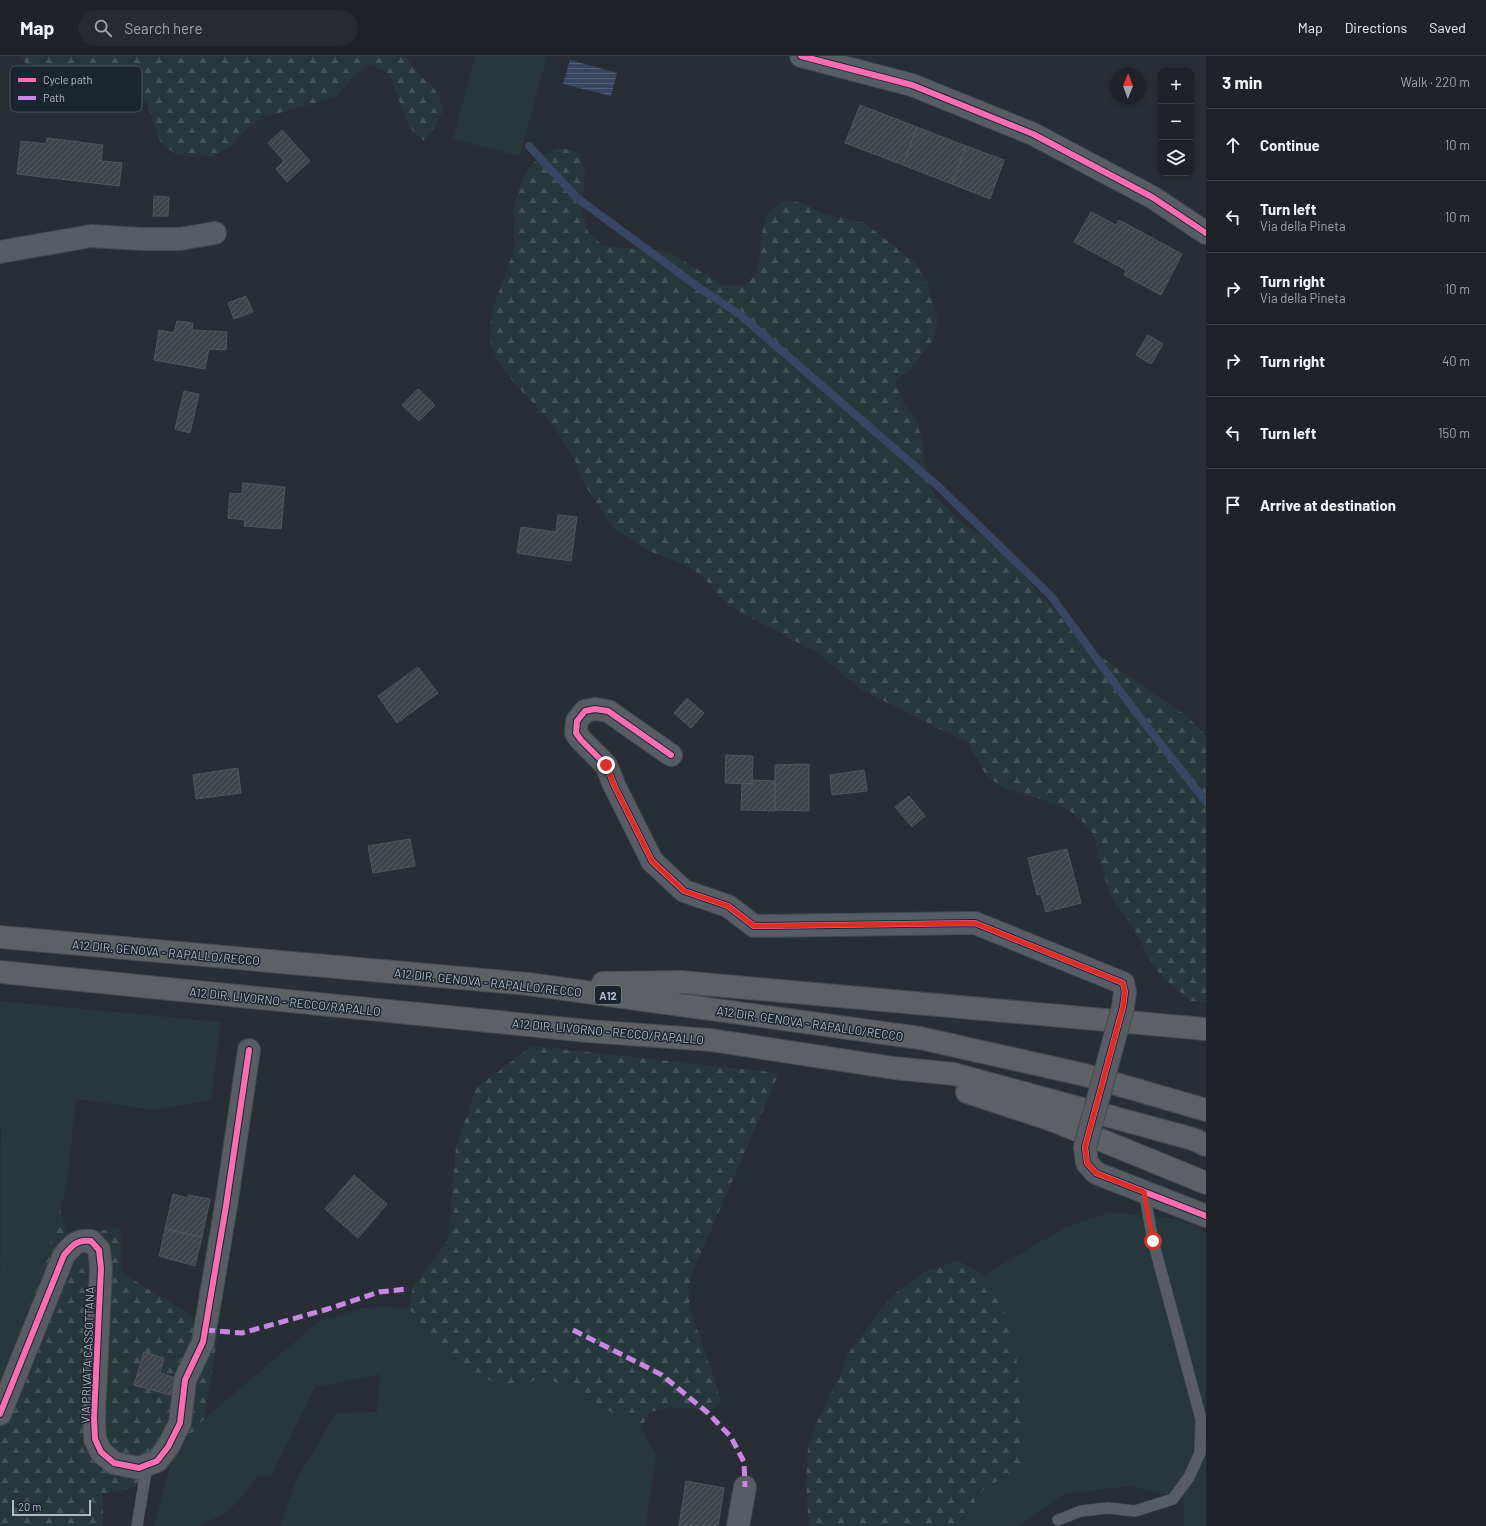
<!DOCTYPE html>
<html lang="en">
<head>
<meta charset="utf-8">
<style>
  :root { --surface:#1f2228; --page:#272a30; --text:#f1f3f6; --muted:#a1a4a8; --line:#3c3f45 }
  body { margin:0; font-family:Barlow,sans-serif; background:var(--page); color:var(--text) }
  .controls { position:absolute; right:12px; top:12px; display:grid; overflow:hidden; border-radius:8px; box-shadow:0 2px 6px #0003 }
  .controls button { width:36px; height:36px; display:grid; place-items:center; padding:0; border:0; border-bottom:1px solid var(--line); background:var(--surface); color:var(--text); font:20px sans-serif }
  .compass { position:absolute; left:1110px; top:12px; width:36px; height:36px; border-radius:50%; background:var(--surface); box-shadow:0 2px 6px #0003; rotate:1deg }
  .scale { position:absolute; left:12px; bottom:10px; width:79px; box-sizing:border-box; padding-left:4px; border:2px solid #b2bac8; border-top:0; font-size:11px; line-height:14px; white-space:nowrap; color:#b2bac8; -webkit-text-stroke:3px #1c2431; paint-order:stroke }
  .stop { position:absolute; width:12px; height:12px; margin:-9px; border:3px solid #d93025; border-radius:50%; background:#fff }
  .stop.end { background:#d93025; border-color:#fff; box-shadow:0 1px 4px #0008 }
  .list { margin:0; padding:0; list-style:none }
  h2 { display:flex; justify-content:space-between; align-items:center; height:52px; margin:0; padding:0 16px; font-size:17px }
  h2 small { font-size:13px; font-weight:400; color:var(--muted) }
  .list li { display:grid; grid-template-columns:26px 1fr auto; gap:12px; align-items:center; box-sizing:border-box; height:72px; padding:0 16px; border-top:1px solid var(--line) }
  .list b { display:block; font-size:15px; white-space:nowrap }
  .list p { margin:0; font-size:13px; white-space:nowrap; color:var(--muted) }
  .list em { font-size:13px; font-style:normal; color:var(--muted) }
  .icon { flex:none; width:22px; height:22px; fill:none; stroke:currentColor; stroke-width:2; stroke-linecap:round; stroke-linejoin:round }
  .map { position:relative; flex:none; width:1206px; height:1470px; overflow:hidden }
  header { display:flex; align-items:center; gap:24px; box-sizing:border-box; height:56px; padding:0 20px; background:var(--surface); border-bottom:1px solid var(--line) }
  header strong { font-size:19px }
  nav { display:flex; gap:22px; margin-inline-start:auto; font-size:14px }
  .search { width:280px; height:36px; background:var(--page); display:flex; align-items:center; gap:10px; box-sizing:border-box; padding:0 14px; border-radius:22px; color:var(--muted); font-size:15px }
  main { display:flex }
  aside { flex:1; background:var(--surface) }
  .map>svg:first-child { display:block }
  .green { fill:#26383c }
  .forest { fill:url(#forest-firs) }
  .water { fill:url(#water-rules) }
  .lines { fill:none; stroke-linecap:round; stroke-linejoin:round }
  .stream { stroke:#374761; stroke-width:8 }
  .building { fill:url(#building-hatch); stroke:#51565e }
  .service-casing { stroke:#45494f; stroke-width:12 }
  .minor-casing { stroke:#45494f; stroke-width:24 }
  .motorway-casing { stroke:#464a51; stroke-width:24 }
  .service { stroke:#585c64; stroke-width:11 }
  .minor { stroke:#585c64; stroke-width:22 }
  .motorway { stroke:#5d6064; stroke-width:22 }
  .minor-bridge-casing { stroke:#45494f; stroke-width:24; stroke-linecap:butt }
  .minor-bridge { stroke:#585c64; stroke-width:22 }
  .quiet { stroke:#c787e3; stroke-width:5; stroke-dasharray:10 5; stroke-linecap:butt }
  .cycleway-casing { stroke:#1c2431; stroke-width:8 }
  .cycleway { stroke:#f96db3; stroke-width:6 }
  .route { stroke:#d93025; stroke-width:5 }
  .labels { text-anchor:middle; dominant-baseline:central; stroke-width:3; stroke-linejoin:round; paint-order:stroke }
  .shield { fill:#1c2431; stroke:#858d9b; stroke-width:1 }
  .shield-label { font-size:11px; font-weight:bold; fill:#b2bac8 }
  .street-label { font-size:12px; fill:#b2bac8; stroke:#1c2431 }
  .key { fill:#1c2431; stroke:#49515e; stroke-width:1 }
  .key-label { font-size:11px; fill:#b2bac8 }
</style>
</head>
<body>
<header>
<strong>Map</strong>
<div class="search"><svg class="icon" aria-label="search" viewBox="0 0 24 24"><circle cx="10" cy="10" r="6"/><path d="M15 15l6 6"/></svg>Search here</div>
<nav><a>Map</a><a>Directions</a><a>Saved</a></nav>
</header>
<main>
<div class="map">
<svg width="1206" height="1470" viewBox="0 0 1206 1470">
  <defs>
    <pattern id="forest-firs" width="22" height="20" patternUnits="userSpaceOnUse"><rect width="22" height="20" fill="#26383c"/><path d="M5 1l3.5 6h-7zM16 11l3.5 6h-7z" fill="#435357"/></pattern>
    <pattern id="water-rules" width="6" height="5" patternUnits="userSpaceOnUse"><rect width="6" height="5" fill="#374761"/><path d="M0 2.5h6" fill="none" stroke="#525f76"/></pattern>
    <pattern id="building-hatch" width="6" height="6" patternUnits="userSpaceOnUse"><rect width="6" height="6" fill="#3f444b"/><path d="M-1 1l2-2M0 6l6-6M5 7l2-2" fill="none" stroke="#585d63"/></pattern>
  </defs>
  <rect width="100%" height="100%" fill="#292e36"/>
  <path class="green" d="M 475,0 L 547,0 L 520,100 L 453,83 Z
    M 0,945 L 221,966 L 211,1044 L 155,1054 L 76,1043 L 67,1129 L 43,1210 L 0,1326 L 1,1072 L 0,1070 Z
    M 1110,1156 L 1178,1163 L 1206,1176 L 1206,1470 L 1184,1470 L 1183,1443 L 1130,1430 L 1065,1438 L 1019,1470 L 957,1470 L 987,1429 L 1003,1424 L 1003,1252 L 984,1219 L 1064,1172 Z
    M 387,1250 L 409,1253 L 445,1298 L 509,1336 L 544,1320 L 641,1372 L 656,1399 L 646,1470 L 280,1470 L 295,1426 L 336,1357 L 377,1356 L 380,1318 L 315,1331 L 271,1420 L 256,1421 L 239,1445 L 224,1458 L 199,1470 L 154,1470 L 173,1399 L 204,1363 L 318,1266 L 363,1252 Z"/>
  <path class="forest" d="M 19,0 L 405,0 L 420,20 L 435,34 L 444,52 L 436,70 L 424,85 L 410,72 L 388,17 L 370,9 L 354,20 L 336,41 L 261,62 L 245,74 L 232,90 L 214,100 L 195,101 L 175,98 L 160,85 L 147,47 L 133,35 L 115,28 L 58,26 L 37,19 Z
    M 560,92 L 579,96 L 585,116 L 582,155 L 588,176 L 603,190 L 669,196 L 723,229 L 745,229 L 757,217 L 762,176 L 768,157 L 784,144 L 805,148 L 825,158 L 865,167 L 914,206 L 926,223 L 938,264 L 933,284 L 909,315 L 895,325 L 902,345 L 915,362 L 922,382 L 926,422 L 935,440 L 966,470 L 1001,493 L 1016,507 L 1040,541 L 1075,572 L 1086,590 L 1188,661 L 1206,680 L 1206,946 L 1191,945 L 1160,919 L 1149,902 L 1130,866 L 1117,851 L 1108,833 L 1093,778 L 1080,763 L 1064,751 L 1005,732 L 987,721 L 968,687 L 862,634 L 816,596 L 729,550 L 702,520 L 685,509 L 649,495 L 614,473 L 581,423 L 575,404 L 553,369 L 512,324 L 499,307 L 491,290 L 490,271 L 493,252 L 514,194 L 514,154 L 518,135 L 526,116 L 540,100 Z
    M 532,990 L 779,1017 L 690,1222 L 689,1249 L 721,1344 L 714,1354 L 670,1351 L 650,1356 L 641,1372 L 544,1320 L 509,1336 L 445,1298 L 409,1253 L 413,1231 L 448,1185 L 456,1091 L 476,1032 Z
    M 60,1154 L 68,1179 L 121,1172 L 122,1217 L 170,1246 L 218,1278 L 204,1363 L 173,1399 L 135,1431 L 103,1438 L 103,1470 L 0,1470 L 0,1326 L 43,1210 Z
    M 959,1205 L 984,1219 L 1003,1252 L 1016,1298 L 1025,1385 L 1022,1413 L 1003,1424 L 987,1429 L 957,1470 L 809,1470 L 806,1430 L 808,1390 L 815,1370 L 841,1317 L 849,1296 L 891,1241 L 925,1215 Z"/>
  <path class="water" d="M 570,4 L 617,17 L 611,40 L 563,28 Z"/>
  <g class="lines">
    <path class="stream" d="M 529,90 L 577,142 L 701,233 L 739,258 L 939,431 L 1051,540 L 1132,651 L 1206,746"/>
  </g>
  <path class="building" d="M 860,49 L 917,71 L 903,109 L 845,87 Z
    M 917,71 L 966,90 L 952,128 L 903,109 Z
    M 282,74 L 310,105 L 287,126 L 276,113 L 284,105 L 268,87 Z
    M 47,82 L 103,89 L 101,105 L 122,107 L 119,130 L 17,118 L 21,85 L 46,88 Z
    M 966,90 L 1004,104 L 990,143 L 952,128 Z
    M 154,140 L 169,141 L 168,160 L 153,160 Z
    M 1091,156 L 1116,169 L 1119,164 L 1182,198 L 1161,239 L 1124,219 L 1126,214 L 1074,186 Z
    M 246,240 L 253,256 L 234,263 L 228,247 Z
    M 177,265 L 193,267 L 192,274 L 227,276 L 226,294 L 209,293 L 205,313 L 154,304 L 159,274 L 174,277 Z
    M 1148,279 L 1163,288 L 1151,308 L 1136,299 Z
    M 418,333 L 435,349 L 419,365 L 402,349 Z
    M 184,335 L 199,338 L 190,377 L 175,373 Z
    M 243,427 L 285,431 L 281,473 L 244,470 L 245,464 L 228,462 L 230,437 L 242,438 Z
    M 558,459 L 577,461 L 571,505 L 517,497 L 521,471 L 556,476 Z
    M 418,611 L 438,637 L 397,667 L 378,640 Z
    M 687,642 L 704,657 L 691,672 L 674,657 Z
    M 726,699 L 753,700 L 752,728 L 725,727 Z
    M 809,708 L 809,755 L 775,754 L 775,709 Z
    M 238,712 L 241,737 L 196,743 L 193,719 Z
    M 864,714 L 867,735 L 832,739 L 830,719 Z
    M 753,724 L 775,725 L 775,755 L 741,754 L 742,727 L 752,728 Z
    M 909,740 L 925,760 L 912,771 L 895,751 Z
    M 410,783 L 415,810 L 373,817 L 368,790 Z
    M 1067,793 L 1081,847 L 1046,856 L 1041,838 L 1037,839 L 1028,802 Z
    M 354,1119 L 387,1148 L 358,1182 L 325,1153 Z
    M 173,1138 L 187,1142 L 188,1139 L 210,1143 L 202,1181 L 165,1173 Z
    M 165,1173 L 202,1181 L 195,1210 L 159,1200 Z
    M 144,1296 L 164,1302 L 160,1317 L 175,1322 L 170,1339 L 134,1329 Z
    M 686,1425 L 724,1432 L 718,1470 L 679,1470 Z"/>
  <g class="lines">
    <defs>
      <path id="service" d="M 1058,1464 L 1081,1455 L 1108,1452 L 1135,1455 L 1173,1443 L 1189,1421 L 1200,1397 L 1201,1363 L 1153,1185 L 1144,1135
        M 137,1470 L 147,1409"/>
      <path id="minor" d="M 801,0 L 912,29 L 1033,78 L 1152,141 L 1206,177
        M 0,196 L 91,180 L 142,183 L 180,183 L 215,177
        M 671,699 L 608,655 L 595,653 L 585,655 L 577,665 L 576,677 L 581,684 L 606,709 L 615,731 L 652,805 L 684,835 L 728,850 L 754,870 L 975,867 L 1123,927 L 1125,936 L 1123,951
        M 1085,1091 L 1087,1107 L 1096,1117 L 1206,1160
        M 0,1358 L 64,1199 C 72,1190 77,1183 91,1185 L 99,1194 L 101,1212 L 94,1361 L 95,1383 L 101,1396 L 114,1407 L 139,1412 L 157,1405 L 168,1391 L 180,1367 L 185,1324 L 203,1286 L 226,1150 L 249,994
        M 738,1470 L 745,1431"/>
      <path id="motorway" d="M 0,881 L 528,928 L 920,982 L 1085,1019 L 1206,1054
        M 0,916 L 588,975 L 711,984 L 894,1012 L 954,1018 L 1193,1083 L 1206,1089
        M 603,927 L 681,926 L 1206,973
        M 967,1036 L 1052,1064 L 1206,1127"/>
    </defs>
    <use href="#service" class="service-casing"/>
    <use href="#minor" class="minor-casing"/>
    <use href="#motorway" class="motorway-casing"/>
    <use href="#service" class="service"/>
    <use href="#minor" class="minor"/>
    <use href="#motorway" class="motorway"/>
    <defs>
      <path id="minor-bridge" d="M 1085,1091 L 1123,951"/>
    </defs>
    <use href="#minor-bridge" class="minor-bridge-casing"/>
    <use href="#minor-bridge" class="minor-bridge"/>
    <path class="quiet" d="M 205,1274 L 242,1277 L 328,1253 L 379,1236 L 407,1233
      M 573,1274 L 662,1319 L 708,1357 L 731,1381 L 744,1406 L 745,1431"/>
    <defs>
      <path id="cycleway" d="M 801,0 L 912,29 L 1033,78 L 1152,141 L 1206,177
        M 671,699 L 608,655 L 595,653 L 585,655 L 577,665 L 576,677 L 581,684 L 606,709 L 615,731 L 652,805 L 684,835 L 728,850 L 754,870 L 975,867 L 1123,927 L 1125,936 L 1123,951 L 1085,1091 L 1087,1107 L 1096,1117 L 1206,1160
        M 0,1358 L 64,1199 C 72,1190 77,1183 91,1185 L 99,1194 L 101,1212 L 94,1361 L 95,1383 L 101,1396 L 114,1407 L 139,1412 L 157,1405 L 168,1391 L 180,1367 L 185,1324 L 203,1286 L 226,1150 L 249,994"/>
    </defs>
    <use href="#cycleway" class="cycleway-casing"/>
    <use href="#cycleway" class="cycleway"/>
  </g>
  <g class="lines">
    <path class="route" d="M 606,709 L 615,731 L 652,805 L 684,835 L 728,850 L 754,870 L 975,867 L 1123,927 L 1125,936 L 1123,951 L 1085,1091 L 1087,1107 L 1096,1117 L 1144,1136 L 1153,1185"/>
  </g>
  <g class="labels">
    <rect class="shield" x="595" y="930" width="26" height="18" rx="3"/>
    <g class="shield-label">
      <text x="608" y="939">A12</text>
    </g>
    <g class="street-label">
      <text transform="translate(166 896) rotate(5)">A12 DIR. GENOVA - RAPALLO/RECCO</text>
      <text transform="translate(488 926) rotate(6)">A12 DIR. GENOVA - RAPALLO/RECCO</text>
      <text transform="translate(285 945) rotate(6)">A12 DIR. LIVORNO - RECCO/RAPALLO</text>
      <text transform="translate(810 967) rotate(8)">A12 DIR. GENOVA - RAPALLO/RECCO</text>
      <text transform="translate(608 975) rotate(5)">A12 DIR. LIVORNO - RECCO/RAPALLO</text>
      <text transform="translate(87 1299) rotate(-88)">VIA PRIVATA CASSOTTANA</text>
    </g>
  </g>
  <rect x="10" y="10" width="132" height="46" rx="6" class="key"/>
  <rect x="18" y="22" width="18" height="4" fill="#f96db3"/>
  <rect x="18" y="40" width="18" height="4" fill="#c787e3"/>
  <g class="key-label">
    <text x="43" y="28">Cycle path</text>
    <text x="43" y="46">Path</text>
  </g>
</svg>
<div class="controls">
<button>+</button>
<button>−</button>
<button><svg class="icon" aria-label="layers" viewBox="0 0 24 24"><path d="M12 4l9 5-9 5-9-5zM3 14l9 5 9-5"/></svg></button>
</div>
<svg class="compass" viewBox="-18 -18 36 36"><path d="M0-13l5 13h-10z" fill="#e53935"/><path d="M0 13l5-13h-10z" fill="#a1a4a8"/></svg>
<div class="scale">20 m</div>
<div class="stop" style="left:1153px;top:1185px"></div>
<div class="stop end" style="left:606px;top:709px"></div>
</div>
<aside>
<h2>3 min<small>Walk · 220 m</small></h2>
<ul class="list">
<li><svg class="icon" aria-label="ahead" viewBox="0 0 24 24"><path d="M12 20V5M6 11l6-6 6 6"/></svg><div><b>Continue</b></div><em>10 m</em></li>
<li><svg class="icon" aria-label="left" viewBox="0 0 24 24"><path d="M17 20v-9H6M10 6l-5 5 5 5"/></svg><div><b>Turn left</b><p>Via della Pineta</p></div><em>10 m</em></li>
<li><svg class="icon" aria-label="right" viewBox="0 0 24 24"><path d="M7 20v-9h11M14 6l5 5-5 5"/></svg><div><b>Turn right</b><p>Via della Pineta</p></div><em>10 m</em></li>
<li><svg class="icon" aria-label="right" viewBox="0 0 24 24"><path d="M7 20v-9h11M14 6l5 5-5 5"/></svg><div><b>Turn right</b></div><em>40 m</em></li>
<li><svg class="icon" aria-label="left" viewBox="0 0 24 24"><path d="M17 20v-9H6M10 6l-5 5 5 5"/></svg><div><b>Turn left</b></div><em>150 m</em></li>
<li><svg class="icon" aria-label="arrive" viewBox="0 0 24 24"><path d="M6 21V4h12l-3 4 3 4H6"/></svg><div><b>Arrive at destination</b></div></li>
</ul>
</aside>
</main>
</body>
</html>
